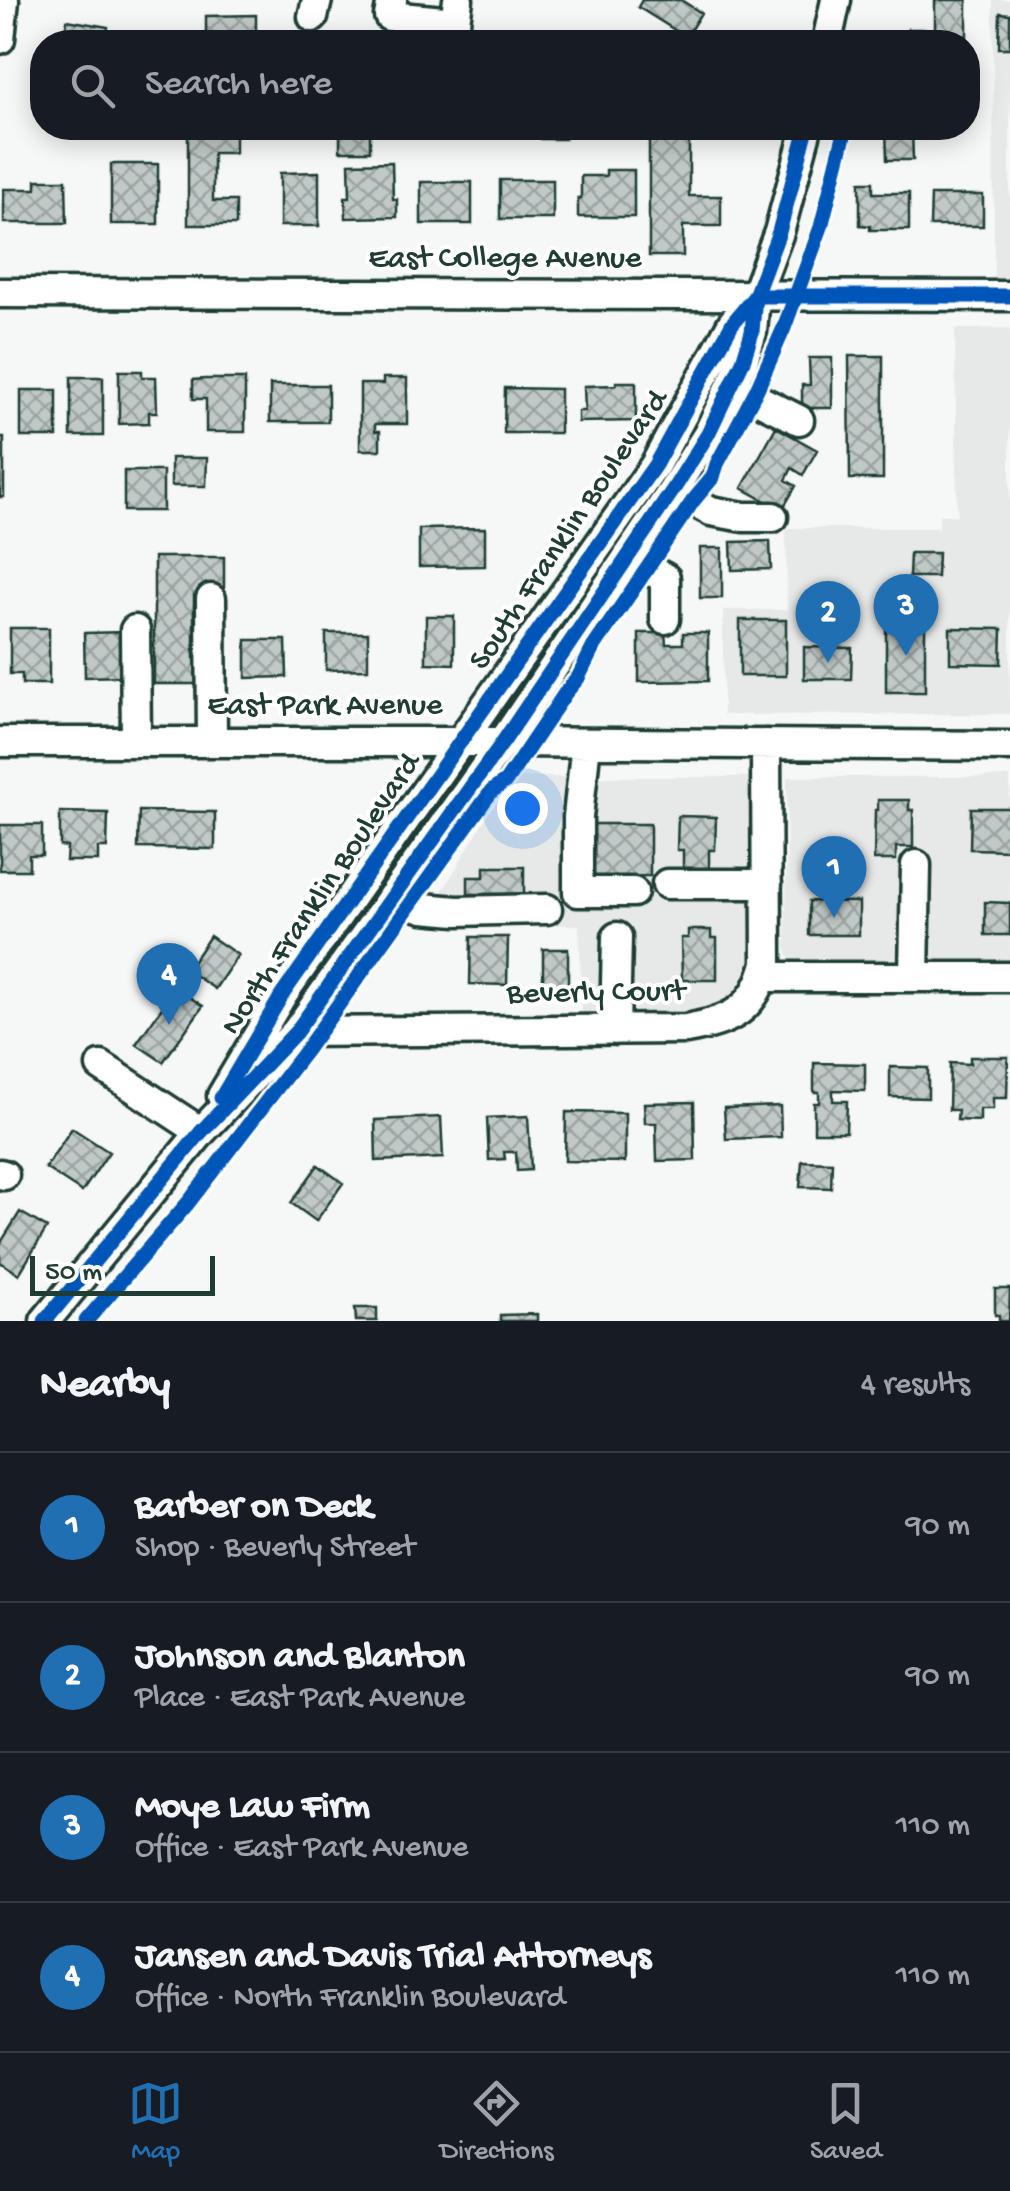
<!DOCTYPE html>
<html lang="en">
<head>
<meta charset="utf-8">
<style>
  :root { --surface:#171b24; --page:#20242c; --text:#f1f3f6; --muted:#9ea1a6; --line:#363941; --accent:#1f6fb2 }
  body { margin:0; font-family:"Gochi Hand",sans-serif; background:var(--page); color:var(--text) }
  .scale { position:absolute; left:30px; bottom:25px; width:185px; box-sizing:border-box; padding-left:10px; border:5px solid #1f3d34; border-top:0; font-size:28px; line-height:35px; white-space:nowrap; color:#1f3d34; -webkit-text-stroke:8px #fff; paint-order:stroke }
  .you { position:absolute; left:522px; top:808px; width:35px; height:35px; margin:-25px; border:8px solid #fff; border-radius:50%; background:#1a73e8; box-shadow:0 0 0 15px #1a73e833 }
  .badge { display:grid; place-items:center; width:65px; height:65px; border-radius:50%; background:var(--accent); color:#fff; font-size:32px; font-weight:700 }
  .pin { position:absolute; translate:-50% -82px; filter:drop-shadow(0 2px 5px #0008) }
  .pin::after { content:''; position:absolute; top:52px; width:35px; height:30px; background:inherit; clip-path:polygon(0 0,100% 0,50% 100%) }
  .list { margin:0; padding:0; list-style:none }
  h2 { display:flex; justify-content:space-between; align-items:center; height:130px; margin:0; padding:0 40px; font-size:42px }
  h2 small { font-size:32px; font-weight:400; color:var(--muted) }
  .list li { display:grid; grid-template-columns:65px 1fr auto; gap:30px; align-items:center; box-sizing:border-box; height:150px; padding:0 40px; border-top:2px solid var(--line) }
  .list b { display:block; font-size:38px; white-space:nowrap }
  .list p { margin:0; font-size:32px; white-space:nowrap; color:var(--muted) }
  .list em { font-size:32px; font-style:normal; color:var(--muted) }
  .icon { flex:none; width:55px; height:55px; fill:none; stroke:currentColor; stroke-width:2; stroke-linecap:round; stroke-linejoin:round }
  .map { position:relative; flex:none; width:1010px; height:1321px; overflow:hidden }
  .search { position:absolute; background:var(--surface); box-shadow:0 5px 25px #0003; left:30px; right:30px; top:30px; height:110px; display:flex; align-items:center; gap:25px; box-sizing:border-box; padding:0 35px; border-radius:40px; color:var(--muted); font-size:38px }
  .sheet { height:730px; background:var(--surface) }
  nav { display:flex; justify-content:space-around; align-items:center; box-sizing:border-box; height:140px; border-top:2px solid var(--line); background:var(--surface); font-size:28px; color:var(--muted) }
  nav a { display:grid; justify-items:center; gap:5px }
  nav .on { color:var(--accent) }
  .map>svg:first-child { display:block }
  .built { fill:#e6e9e8 }
  .building { fill:url(#building-cross-hatch); stroke:#1f3d34; stroke-width:2.5 }
  .lines { fill:none; stroke-linecap:round; stroke-linejoin:round }
  .minor-casing { stroke:#1f3d34; stroke-width:35 }
  .minor { stroke:#fff; stroke-width:28 }
  .cycleway-casing { stroke:#fff; stroke-width:21 }
  .cycleway { stroke:#0057b8; stroke-width:15 }
  .labels { text-anchor:middle; dominant-baseline:central; stroke-width:8; stroke-linejoin:round; paint-order:stroke }
  .street-label { font-size:32px; fill:#1f3d34; stroke:#fff }
</style>
</head>
<body>
<div class="map">
<svg width="1010" height="1321" viewBox="0 0 1010 1321">
  <defs>
    <pattern id="building-cross-hatch" width="8" height="8" patternUnits="userSpaceOnUse" patternTransform="scale(2.5)"><rect width="8" height="8" fill="#c0c9c6"/><path d="M0 0l8 8M0 8l8-8" fill="none" stroke="#9ba4a2"/></pattern>
  </defs>
  <rect width="100%" height="100%" fill="#f6f7f7"/>
  <filter id="ink" filterUnits="userSpaceOnUse"><feTurbulence type="fractalNoise" baseFrequency=".01" numOctaves="2"/><feDisplacementMap in="SourceGraphic" scale="20" xChannelSelector="R" yChannelSelector="G"/><feConvolveMatrix kernelMatrix="1 2 1 2 8 2 1 2 1" color-interpolation-filters="sRGB"/></filter>
  <g filter="url(#ink)">
    <path class="built" d="M 993,0 L 1010,0 L 1010,280 L 994,280 Z
      M 1010,328 L 1010,714 L 723,715 L 723,610 L 787,610 L 786,528 L 939,528 L 939,515 L 957,515 L 955,329 Z
      M 520,777 L 752,777 L 753,961 L 748,977 L 739,990 L 718,1008 L 692,1018 L 582,1016 L 579,925 L 423,924 L 498,797 L 513,787 Z
      M 787,777 L 1010,777 L 1010,965 L 871,964 L 795,962 L 790,959 L 786,950 Z"/>
    <path class="building" d="M 642,0 L 681,0 L 701,13 L 686,37 L 638,7 Z
      M 935,0 L 967,0 L 967,42 L 908,42 L 908,29 L 935,29 Z
      M 1000,13 L 1010,14 L 1010,48 L 999,48 Z
      M 256,15 L 256,42 L 206,42 L 206,16 Z
      M 67,20 L 108,27 L 106,42 L 63,42 Z
      M 188,128 L 235,128 L 235,153 L 213,153 L 213,201 L 236,201 L 236,225 L 188,225 Z
      M 340,128 L 370,128 L 370,151 L 340,151 Z
      M 541,128 L 565,128 L 565,139 L 541,139 Z
      M 649,128 L 747,128 L 747,133 L 689,133 L 689,196 L 721,196 L 721,226 L 683,226 L 683,256 L 649,256 Z
      M 886,128 L 912,128 L 913,160 L 887,160 Z
      M 392,162 L 393,199 L 397,199 L 397,217 L 346,218 L 345,197 L 350,197 L 349,163 Z
      M 111,164 L 158,164 L 158,224 L 111,224 Z
      M 606,170 L 634,170 L 634,217 L 578,217 L 578,198 L 581,198 L 581,176 L 606,176 Z
      M 319,172 L 319,226 L 280,226 L 280,173 Z
      M 36,180 L 66,180 L 67,223 L 4,223 L 4,189 L 36,189 Z
      M 500,180 L 553,180 L 553,219 L 500,219 Z
      M 421,182 L 472,182 L 472,224 L 421,224 Z
      M 860,182 L 873,182 L 873,193 L 909,193 L 909,230 L 870,230 L 870,226 L 860,225 Z
      M 931,195 L 983,195 L 983,226 L 930,226 Z
      M 849,356 L 883,356 L 883,479 L 850,479 Z
      M 809,358 L 832,358 L 832,408 L 802,408 L 802,385 L 810,385 Z
      M 119,371 L 142,371 L 142,377 L 156,377 L 157,412 L 149,412 L 149,423 L 119,424 Z
      M 71,377 L 103,377 L 103,436 L 71,436 Z
      M 383,378 L 407,378 L 407,424 L 375,424 L 375,431 L 380,431 L 380,450 L 360,450 L 360,384 L 383,384 Z
      M 205,379 L 245,379 L 245,432 L 206,432 L 206,399 L 193,399 L 193,380 Z
      M 616,382 L 636,382 L 636,421 L 578,422 L 578,411 L 585,411 L 584,386 L 616,385 Z
      M 270,385 L 328,385 L 328,422 L 270,422 Z
      M 505,388 L 560,389 L 560,433 L 504,433 Z
      M 21,390 L 57,390 L 57,437 L 21,437 Z
      M 776,427 L 817,450 L 803,475 L 792,468 L 786,480 L 796,486 L 782,510 L 742,488 Z
      M 0,438 L 4,438 L 4,497 L 0,497 Z
      M 171,458 L 207,458 L 206,486 L 171,486 Z
      M 124,471 L 163,471 L 163,511 L 124,511 Z
      M 485,528 L 485,566 L 419,567 L 419,529 Z
      M 770,541 L 771,569 L 732,570 L 731,542 Z
      M 700,548 L 722,548 L 722,598 L 700,598 Z
      M 910,553 L 938,553 L 937,577 L 909,577 Z
      M 154,557 L 224,557 L 224,595 L 194,595 L 194,658 L 199,658 L 199,684 L 154,684 Z
      M 426,616 L 454,616 L 454,664 L 426,663 Z
      M 740,620 L 786,620 L 786,676 L 740,676 Z
      M 886,621 L 925,621 L 925,692 L 886,692 Z
      M 10,628 L 49,628 L 49,684 L 22,684 L 22,674 L 10,674 Z
      M 950,628 L 1002,629 L 1001,664 L 950,663 Z
      M 125,632 L 126,676 L 85,677 L 84,633 Z
      M 326,633 L 368,633 L 368,669 L 326,670 Z
      M 639,633 L 665,633 L 666,644 L 683,644 L 683,633 L 708,633 L 708,681 L 639,682 Z
      M 246,640 L 286,640 L 287,677 L 246,678 Z
      M 804,647 L 852,648 L 851,679 L 804,679 Z
      M 878,800 L 909,800 L 909,810 L 913,810 L 913,847 L 896,847 L 896,860 L 874,860 L 875,810 L 878,810 Z
      M 971,808 L 1010,808 L 1010,850 L 970,849 Z
      M 139,811 L 215,812 L 215,849 L 138,848 Z
      M 60,812 L 108,813 L 107,848 L 98,848 L 98,861 L 66,861 L 67,847 L 60,846 Z
      M 678,816 L 716,817 L 715,850 L 709,850 L 709,870 L 683,870 L 683,850 L 677,850 Z
      M 583,824 L 650,824 L 650,876 L 583,877 Z
      M 0,825 L 42,825 L 42,855 L 29,855 L 29,870 L 0,870 Z
      M 484,867 L 524,867 L 524,894 L 468,894 L 468,877 L 484,877 Z
      M 809,901 L 859,902 L 859,935 L 809,935 Z
      M 985,902 L 1010,903 L 1010,935 L 985,935 Z
      M 688,930 L 711,930 L 711,938 L 717,938 L 717,980 L 682,980 L 681,938 L 688,938 Z
      M 210,936 L 238,955 L 215,989 L 187,970 Z
      M 471,937 L 508,937 L 507,985 L 470,984 Z
      M 543,949 L 568,949 L 568,985 L 543,985 Z
      M 176,988 L 203,1006 L 163,1062 L 136,1044 Z
      M 970,1057 L 1008,1057 L 1007,1098 L 993,1098 L 993,1109 L 980,1109 L 980,1121 L 957,1120 L 958,1110 L 949,1110 L 950,1063 L 970,1064 Z
      M 814,1063 L 865,1064 L 865,1091 L 833,1090 L 833,1101 L 847,1101 L 846,1132 L 814,1132 L 814,1103 L 819,1103 L 819,1092 L 814,1092 Z
      M 890,1067 L 928,1068 L 928,1098 L 890,1097 Z
      M 694,1102 L 695,1160 L 657,1161 L 656,1123 L 645,1123 L 644,1103 Z
      M 780,1106 L 781,1137 L 726,1139 L 724,1108 Z
      M 566,1112 L 625,1113 L 625,1162 L 565,1161 Z
      M 528,1116 L 531,1170 L 517,1171 L 516,1152 L 504,1152 L 505,1159 L 489,1160 L 487,1118 Z
      M 441,1117 L 443,1158 L 376,1161 L 375,1120 Z
      M 72,1128 L 109,1152 L 82,1192 L 45,1168 Z
      M 802,1161 L 832,1162 L 831,1188 L 800,1187 Z
      M 318,1165 L 343,1183 L 316,1221 L 291,1203 Z
      M 20,1212 L 47,1228 L 19,1274 L 0,1262 L 0,1244 Z
      M 995,1289 L 1010,1289 L 1009,1321 L 999,1321 L 999,1315 L 995,1315 Z
      M 355,1308 L 377,1308 L 377,1321 L 356,1321 Z
      M 537,1314 L 537,1321 L 500,1321 L 500,1315 Z"/>
    <g class="lines">
      <defs>
        <path id="minor" d="M 392,0 L 389,16 L 455,22 L 458,0
          M 313,17 L 317,0
          M 0,39 L 4,0
          M 827,42 L 836,0
          M 0,293 L 1010,296
          M 731,386 L 799,420
          M 673,490 L 711,511 L 744,517 L 773,517
          M 627,559 L 665,578 L 665,619
          M 211,599 L 212,742
          M 135,630 L 136,742
          M 0,742 L 503,742 L 1010,746
          M 586,743 L 578,817 L 578,892 L 633,892
          M 667,884 L 767,884
          M 392,897 L 423,908 L 457,911 L 547,909
          M 763,977 L 1010,977
          M 914,977 L 916,865
          M 615,1030 L 617,937
          M 296,1032 L 686,1029 C 731,1021 755,1010 767,963 L 766,744
          M 101,1066 L 201,1132
          M 222,1096 L 282,995 L 655,465 L 732,324 L 755,296 L 779,232 L 807,128
          M 0,1174 L 4,1175
          M 45,1321 L 201,1132 L 296,1032 L 503,742 L 673,490 L 708,434 L 743,361 L 752,332 L 755,296"/>
      </defs>
      <use href="#minor" class="minor-casing"/>
      <use href="#minor" class="minor"/>
      <defs>
        <path id="cycleway" d="M 755,296 L 1010,296
          M 221,1098 L 282,995 L 655,465 L 732,324 L 755,296 L 779,232 L 807,128
          M 45,1321 L 201,1132 L 296,1032 L 503,742 L 673,490 L 708,434 L 743,361 L 752,332 L 755,296
          M 86,1321 L 188,1203 L 306,1050 L 485,800 L 492,791 L 506,781 L 566,692 L 578,678 L 593,648 L 693,501 L 713,477 L 717,464 L 757,389 L 784,328 L 821,227 L 846,128"/>
      </defs>
      <use href="#cycleway" class="cycleway-casing"/>
      <use href="#cycleway" class="cycleway"/>
    </g>
  </g>
  <g class="labels">
    <g class="street-label">
      <text x="505" y="260">East College Avenue</text>
      <text transform="translate(570 531) rotate(-56)">South Franklin Boulevard</text>
      <text x="325" y="707">East Park Avenue</text>
      <text transform="translate(322 895) rotate(-56)">North Franklin Boulevard</text>
      <text transform="translate(596 994) rotate(-1)">Beverly Court</text>
    </g>
  </g>
</svg>
<div class="scale">50 m</div>
<div class="you"></div>
<div class="pin badge" style="left:834px;top:918px">1</div>
<div class="pin badge" style="left:828px;top:663px">2</div>
<div class="pin badge" style="left:906px;top:656px">3</div>
<div class="pin badge" style="left:169px;top:1025px">4</div>
<div class="search"><svg class="icon" aria-label="search" viewBox="0 0 24 24"><circle cx="10" cy="10" r="6"/><path d="M15 15l6 6"/></svg>Search here</div>
</div>
<section class="sheet">
<h2>Nearby<small>4 results</small></h2>
<ul class="list">
<li><span class="badge">1</span><div><b>Barber on Deck</b><p>Shop · Beverly Street</p></div><em>90 m</em></li>
<li><span class="badge">2</span><div><b>Johnson and Blanton</b><p>Place · East Park Avenue</p></div><em>90 m</em></li>
<li><span class="badge">3</span><div><b>Moye Law Firm</b><p>Office · East Park Avenue</p></div><em>110 m</em></li>
<li><span class="badge">4</span><div><b>Jansen and Davis Trial Attorneys</b><p>Office · North Franklin Boulevard</p></div><em>110 m</em></li>
</ul>
</section>
<nav>
<a class="on"><svg class="icon" aria-label="map" viewBox="0 0 24 24"><path d="M3 6l6-2 6 2 6-2v14l-6 2-6-2-6 2zM9 4v14M15 6v14"/></svg>Map</a>
<a><svg class="icon" aria-label="directions" viewBox="0 0 24 24"><path d="M12 3l9 9-9 9-9-9zM9 14v-3h6M13 9l2 2-2 2"/></svg>Directions</a>
<a><svg class="icon" aria-label="saved" viewBox="0 0 24 24"><path d="M7 4h10v16l-5-4-5 4z"/></svg>Saved</a>
</nav>
</body>
</html>
